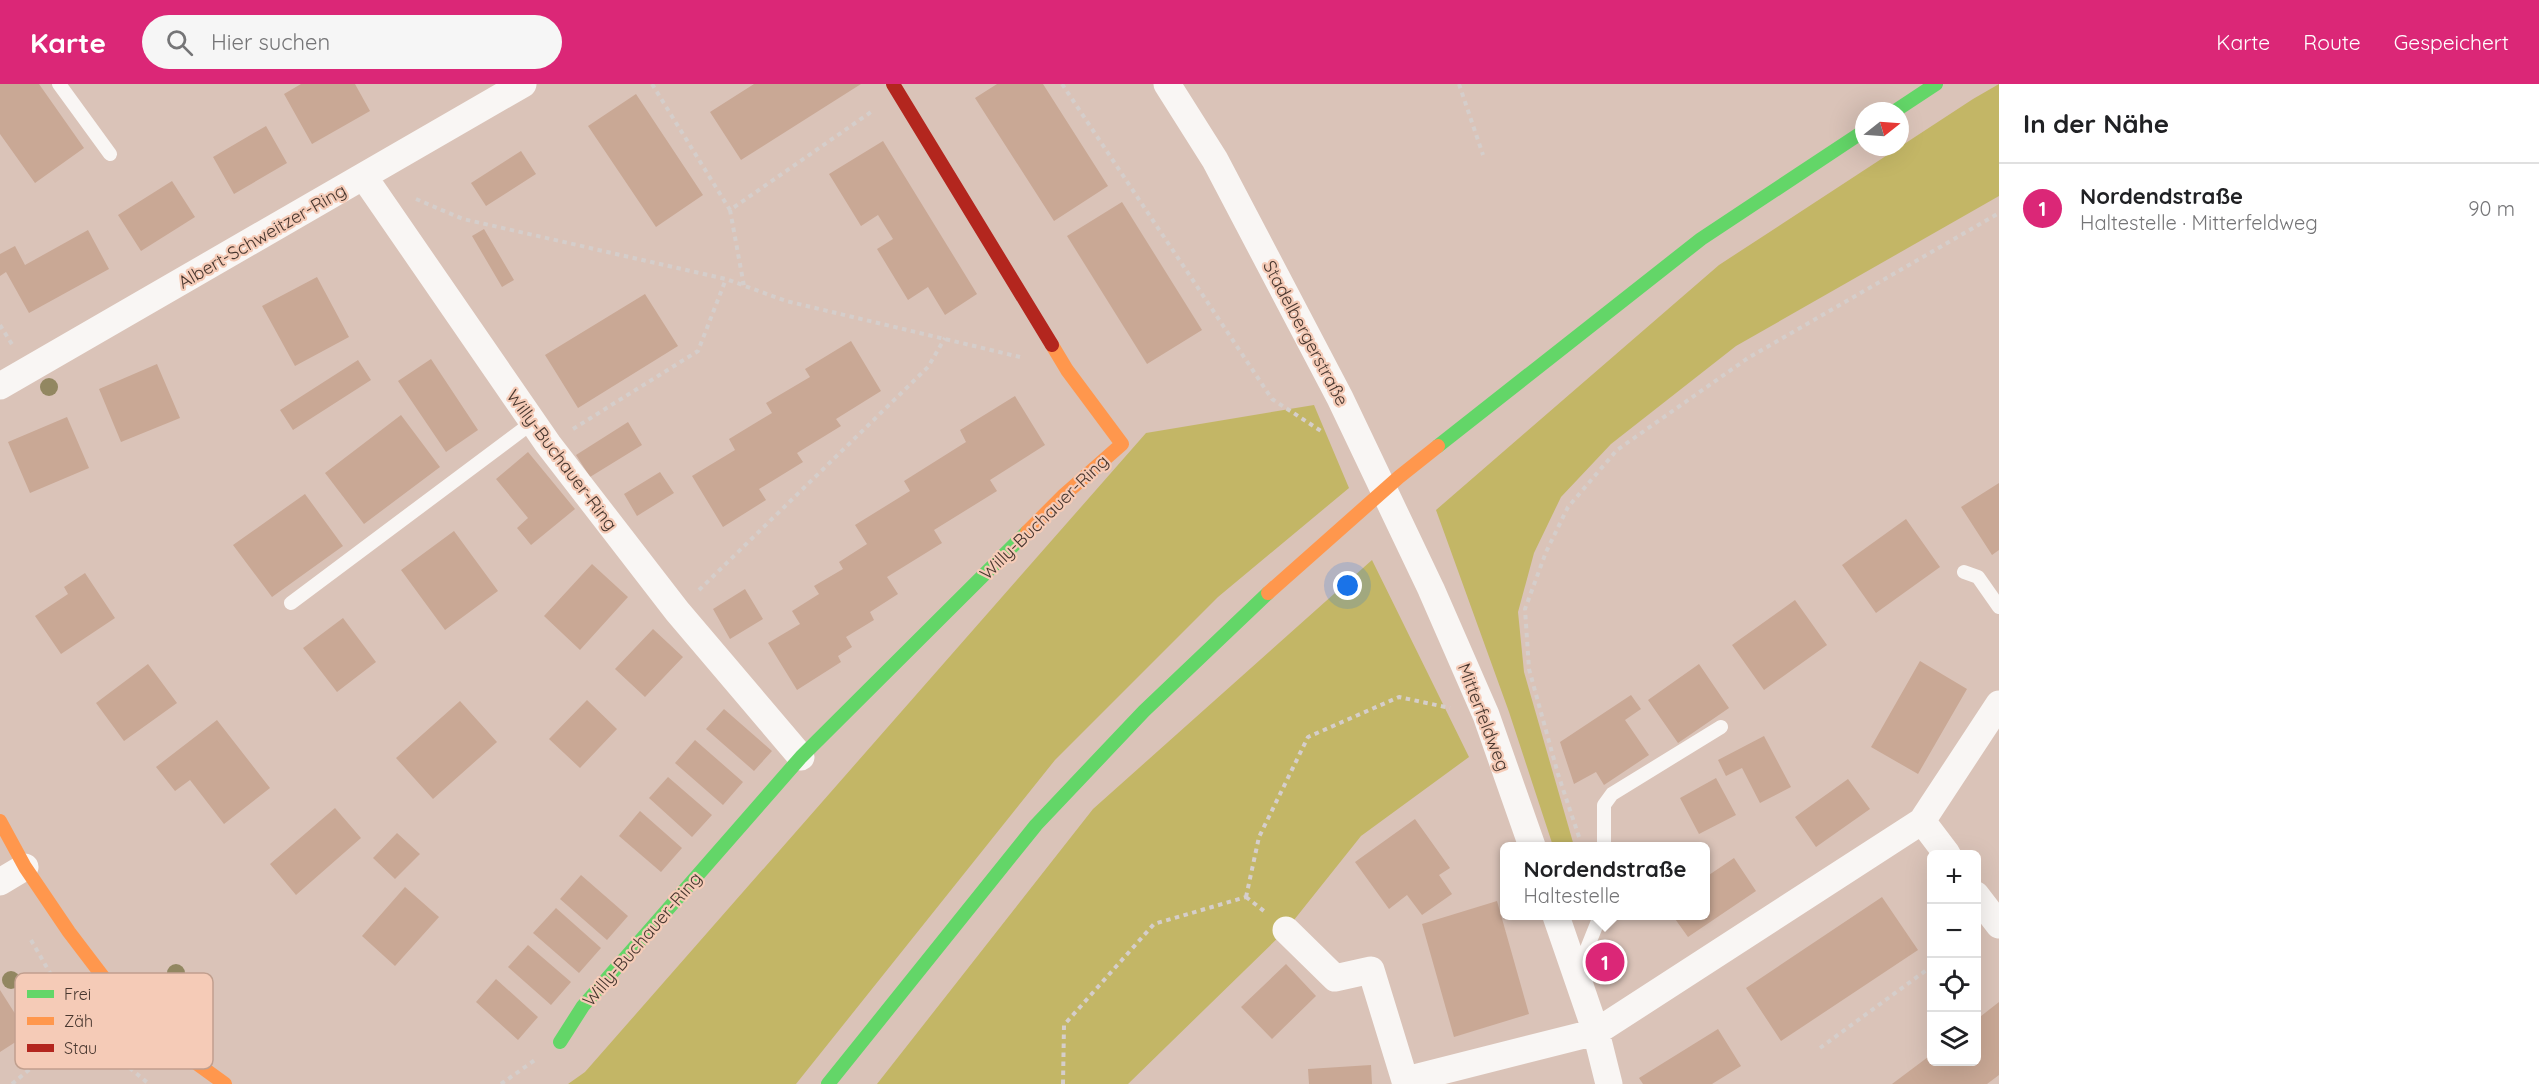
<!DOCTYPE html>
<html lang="de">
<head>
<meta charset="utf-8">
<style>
  :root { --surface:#fff; --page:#f6f6f6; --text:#202124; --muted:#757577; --line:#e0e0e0; --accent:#db2777 }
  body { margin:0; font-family:Quicksand,sans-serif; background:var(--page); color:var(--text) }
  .controls { position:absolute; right:18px; bottom:18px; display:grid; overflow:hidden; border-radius:9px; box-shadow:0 6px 24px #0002 }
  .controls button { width:54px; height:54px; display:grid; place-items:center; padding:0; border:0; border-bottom:2px solid var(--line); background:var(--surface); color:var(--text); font:30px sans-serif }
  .compass { position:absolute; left:1855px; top:18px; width:54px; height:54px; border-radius:50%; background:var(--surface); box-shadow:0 6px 24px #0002; rotate:73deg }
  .you { position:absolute; left:1348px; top:502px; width:21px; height:21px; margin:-15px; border:4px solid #fff; border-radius:50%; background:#1a73e8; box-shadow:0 0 0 9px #1a73e833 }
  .badge { display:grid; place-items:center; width:39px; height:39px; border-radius:50%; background:var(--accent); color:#fff; font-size:20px; font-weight:700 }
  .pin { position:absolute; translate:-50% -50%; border:3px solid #fff; box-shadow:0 2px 6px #0006 }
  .popup { position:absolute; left:1500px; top:758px; width:210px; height:78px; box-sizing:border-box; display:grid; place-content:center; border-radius:9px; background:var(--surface); filter:drop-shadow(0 2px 4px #0005); font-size:20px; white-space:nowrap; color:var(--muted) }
  .popup b { font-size:22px; color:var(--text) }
  .popup::after { content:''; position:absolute; left:50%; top:100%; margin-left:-12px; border:12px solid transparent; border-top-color:var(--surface) }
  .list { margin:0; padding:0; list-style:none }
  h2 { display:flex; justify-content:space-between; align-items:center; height:78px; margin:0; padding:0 24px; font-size:26px }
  h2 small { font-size:20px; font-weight:400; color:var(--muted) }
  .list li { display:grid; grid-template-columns:39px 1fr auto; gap:18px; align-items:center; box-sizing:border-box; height:90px; padding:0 24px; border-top:2px solid var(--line) }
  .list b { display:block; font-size:22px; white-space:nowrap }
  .list p { margin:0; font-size:20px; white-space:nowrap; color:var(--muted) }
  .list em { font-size:20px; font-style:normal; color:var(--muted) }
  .icon { flex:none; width:33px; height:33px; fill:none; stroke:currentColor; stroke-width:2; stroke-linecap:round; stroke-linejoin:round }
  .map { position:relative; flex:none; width:1999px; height:1000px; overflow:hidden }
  header { display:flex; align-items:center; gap:36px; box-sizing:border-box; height:84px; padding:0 30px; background:var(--accent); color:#fff }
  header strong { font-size:28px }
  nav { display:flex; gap:33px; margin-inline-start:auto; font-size:21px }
  .search { width:420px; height:54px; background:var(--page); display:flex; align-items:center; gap:15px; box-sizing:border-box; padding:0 21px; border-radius:33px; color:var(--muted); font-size:22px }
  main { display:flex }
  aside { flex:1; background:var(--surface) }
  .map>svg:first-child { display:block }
  .green { fill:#c3b666 }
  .building { fill:#c9a895 }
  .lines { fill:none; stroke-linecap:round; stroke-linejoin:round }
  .path { stroke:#d5cecb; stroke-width:4; stroke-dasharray:4.5 4.5; stroke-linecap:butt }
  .lane { stroke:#f9f6f4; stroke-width:14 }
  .street { stroke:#f9f6f4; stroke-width:27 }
  .fast { stroke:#63d668; stroke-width:14 }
  .slow { stroke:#ff974d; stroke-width:14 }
  .jam { stroke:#b3261e; stroke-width:14 }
  .tree { fill:#928761 }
  .labels { text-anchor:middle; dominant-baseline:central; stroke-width:4.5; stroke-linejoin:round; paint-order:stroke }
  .street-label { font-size:18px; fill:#48372f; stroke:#f5cbb7 }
  .key { fill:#f5cbb7; stroke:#c19f8e; stroke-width:1.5 }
  .key-label { font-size:16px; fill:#48372f }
</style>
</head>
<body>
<header>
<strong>Karte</strong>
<div class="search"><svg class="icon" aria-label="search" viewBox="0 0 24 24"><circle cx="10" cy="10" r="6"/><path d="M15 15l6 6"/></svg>Hier suchen</div>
<nav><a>Karte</a><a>Route</a><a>Gespeichert</a></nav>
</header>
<main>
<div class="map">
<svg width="1999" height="1000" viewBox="0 0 1999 1000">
  <rect width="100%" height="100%" fill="#dac3b8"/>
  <path class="green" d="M 1999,0 L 1999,112 L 1736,262 L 1611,360 L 1561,413 L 1534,469 L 1518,528 L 1524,588 L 1574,762 L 1553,762 L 1509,628 L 1436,426 L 1719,181 L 1973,15 Z
    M 1314,321 L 1349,404 L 1218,513 L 1055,676 L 796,1000 L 568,1000 L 585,988 L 1146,349 Z
    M 1372,476 L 1469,673 L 1361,752 L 1286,846 L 1128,1000 L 877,1000 L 1093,725 Z"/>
  <path class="building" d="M 0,0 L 39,0 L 84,64 L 35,99 L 0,50 Z
    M 301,0 L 355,0 L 370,27 L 312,60 L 284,10 Z
    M 754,0 L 861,0 L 741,76 L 710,28 Z
    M 997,0 L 1043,0 L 1108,102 L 1054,137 L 975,14 Z
    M 636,10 L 703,111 L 656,143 L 588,42 Z
    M 266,42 L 287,79 L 234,110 L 213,73 Z
    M 883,57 L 977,210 L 945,231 L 928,203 L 908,216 L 877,165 L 893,155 L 878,131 L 861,142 L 829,90 Z
    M 521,67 L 536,90 L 486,122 L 471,99 Z
    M 172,97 L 195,133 L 141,167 L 118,131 Z
    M 1122,118 L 1202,246 L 1147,280 L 1067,152 Z
    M 484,145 L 514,196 L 502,203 L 472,152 Z
    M 88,146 L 109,185 L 29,229 L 6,188 L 0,192 L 0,170 L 15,162 L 25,181 Z
    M 317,193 L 349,253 L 295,282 L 262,222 Z
    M 645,210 L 678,262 L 578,324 L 545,271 Z
    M 851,257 L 881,307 L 836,335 L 841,342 L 797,369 L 803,378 L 759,405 L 766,416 L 723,443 L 692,392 L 735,366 L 729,355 L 772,329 L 766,319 L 810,293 L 805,285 Z
    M 431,275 L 478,346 L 446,368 L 398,297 Z
    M 358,276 L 371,296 L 293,346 L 280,326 Z
    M 157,280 L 180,334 L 121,358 L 99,305 Z
    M 1015,312 L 1045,361 L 990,396 L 997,407 L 934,446 L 942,459 L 887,493 L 898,510 L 870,528 L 874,536 L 846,553 L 852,563 L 838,572 L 841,578 L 797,606 L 768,559 L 800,540 L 792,527 L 819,510 L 814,502 L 843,485 L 839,478 L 867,460 L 855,441 L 910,407 L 904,397 L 966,358 L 960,346 Z
    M 401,331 L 440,383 L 364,440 L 325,389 Z
    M 67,333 L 89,384 L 30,409 L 8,358 Z
    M 628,338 L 642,361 L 590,393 L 576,371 Z
    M 528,368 L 575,425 L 531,461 L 517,444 L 528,434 L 496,395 Z
    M 660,388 L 674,409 L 637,432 L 624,410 Z
    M 1999,399 L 1999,466 L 1992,471 L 1961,423 Z
    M 305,410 L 343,462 L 272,513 L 233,461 Z
    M 1906,435 L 1940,483 L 1876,529 L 1842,481 Z
    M 454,447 L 498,507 L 445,546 L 401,486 Z
    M 592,480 L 628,513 L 580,566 L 544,532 Z
    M 85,489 L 115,534 L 61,570 L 35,532 L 68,510 L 64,503 Z
    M 745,505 L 763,535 L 730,555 L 713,525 Z
    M 1795,516 L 1827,561 L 1764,606 L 1732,561 Z
    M 343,534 L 376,578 L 337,608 L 303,564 Z
    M 653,545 L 683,573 L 645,613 L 615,585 Z
    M 1920,577 L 1967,605 L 1918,690 L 1871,663 Z
    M 148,580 L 177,619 L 124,657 L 96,619 Z
    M 1699,580 L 1729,624 L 1678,659 L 1648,616 Z
    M 1631,611 L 1641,625 L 1625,636 L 1649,671 L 1604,701 L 1596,688 L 1574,700 L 1560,658 Z
    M 587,616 L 617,645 L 580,684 L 549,655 Z
    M 460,617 L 497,658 L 433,715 L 396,674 Z
    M 724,625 L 772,667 L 754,687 L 706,645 Z
    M 217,636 L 270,704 L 224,740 L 190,696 L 175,707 L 156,683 Z
    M 1764,652 L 1791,703 L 1760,719 L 1742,684 L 1726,692 L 1718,676 Z
    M 695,656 L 743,698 L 723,721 L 675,679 Z
    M 668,693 L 712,731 L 692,753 L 649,714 Z
    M 1716,694 L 1736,731 L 1699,750 L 1680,714 Z
    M 1848,695 L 1870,725 L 1816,763 L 1795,733 Z
    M 335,724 L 361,754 L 296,811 L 270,780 Z
    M 640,727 L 682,764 L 661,788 L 619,752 Z
    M 1415,735 L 1450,784 L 1439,791 L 1452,810 L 1422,831 L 1407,811 L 1389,825 L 1355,778 Z
    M 397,749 L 420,770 L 395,795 L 373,774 Z
    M 1734,774 L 1756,807 L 1688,853 L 1673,832 L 1706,832 L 1706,793 Z
    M 581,791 L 628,832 L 607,856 L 560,815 Z
    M 405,803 L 439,833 L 395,882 L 362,852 Z
    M 1882,813 L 1918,866 L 1781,957 L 1746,904 Z
    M 1497,817 L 1529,930 L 1454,953 L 1422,840 Z
    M 556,824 L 601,864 L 579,889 L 533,849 Z
    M 528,861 L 571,898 L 551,921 L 508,883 Z
    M 1286,880 L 1316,912 L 1272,955 L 1241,923 Z
    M 496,895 L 538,933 L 518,956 L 476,918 Z
    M 0,906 L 28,950 L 0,968 Z
    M 1999,918 L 1999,991 L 1987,1000 L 1892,1000 L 1932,970 L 1932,978 L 1976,978 L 1976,936 Z
    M 1718,945 L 1741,982 L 1712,1000 L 1643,1000 L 1639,994 Z
    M 1371,981 L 1372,1000 L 1309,1000 L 1308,985 Z"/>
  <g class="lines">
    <path class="path" d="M 652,0 L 730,126 L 871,28
      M 1062,0 L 1272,315 L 1321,347
      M 1459,0 L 1483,71
      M 416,115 L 463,135 L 726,195 L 786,217 L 1020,273
      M 730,126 L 744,202
      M 0,241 L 13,262
      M 573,345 L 698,267 L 726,195
      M 699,506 L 928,283 L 945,254
      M 1579,753 L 1558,690 L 1529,585 L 1525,525 L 1546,468 L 1568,423 L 1617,366 L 1748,274 L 1999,129
      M 1246,813 L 1259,753 L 1308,653 L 1399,613 L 1450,624
      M 1246,813 L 1264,827
      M 31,856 L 57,901 L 125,980 L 149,1000
      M 1820,964 L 1932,882
      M 12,1000 L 87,937
      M 501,1000 L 535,976
      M 1063,1000 L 1064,941 L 1154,840 L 1246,813"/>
    <path class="lane" d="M 59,0 L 110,70
      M 1964,488 L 1978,493 L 1999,523
      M 291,519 L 533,338
      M 1604,762 L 1604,721 L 1612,710 L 1721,643
      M 1570,873 L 1586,867 L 1600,832"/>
    <path class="street" d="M 1167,0 L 1215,76 L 1340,314 L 1431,505 L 1486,631 L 1532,762
      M 364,93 L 548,360 L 677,527 L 801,673
      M 0,302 L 523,0
      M 1922,737 L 1947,770
      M 0,798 L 25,783
      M 1976,811 L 1999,841
      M 1556,832 L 1596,948 L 1609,1000
      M 1286,846 L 1335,894 L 1371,886 L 1406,1000
      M 1406,996 L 1596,948 L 1922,737 L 1999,620"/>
    <path class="fast" d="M 1895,27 L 1936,0
      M 1438,362 L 1701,155 L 1864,47
      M 560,958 L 583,922 L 801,673 L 1027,448
      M 828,1000 L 1036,741 L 1144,627 L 1268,509"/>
    <path class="slow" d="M 1027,448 L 1064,411 L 1122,360 L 1067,286 L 1052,261
      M 1268,509 L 1399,393 L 1438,362
      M 0,737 L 25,783 L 69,848 L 120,915 L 174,963 L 225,1000"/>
    <path class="jam" d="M 893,0 L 1052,261"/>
  </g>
  <g class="tree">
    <circle cx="49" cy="303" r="9"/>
    <circle cx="176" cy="889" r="9"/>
    <circle cx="11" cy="896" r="9"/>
    <circle cx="111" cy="944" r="9"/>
  </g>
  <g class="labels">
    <g class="street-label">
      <text transform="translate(262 152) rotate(-30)">Albert-Schweitzer-Ring</text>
      <text transform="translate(1306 249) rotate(62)">Stadelbergerstraße</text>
      <text transform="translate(562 376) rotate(53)">Willy-Buchauer-Ring</text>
      <text transform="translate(1044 433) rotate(-44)">Willy-Buchauer-Ring</text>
      <text transform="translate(1484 633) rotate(69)">Mitterfeldweg</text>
      <text transform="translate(642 855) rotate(-49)">Willy-Buchauer-Ring</text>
    </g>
  </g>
  <rect x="15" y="889" width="198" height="96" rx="9" class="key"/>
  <rect x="27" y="906" width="27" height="8" fill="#63d668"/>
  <rect x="27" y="933" width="27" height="8" fill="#ff974d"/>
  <rect x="27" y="960" width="27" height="8" fill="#b3261e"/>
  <g class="key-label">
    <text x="64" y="916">Frei</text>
    <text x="64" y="943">Zäh</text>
    <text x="64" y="970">Stau</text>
  </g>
</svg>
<div class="controls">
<button>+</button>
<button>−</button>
<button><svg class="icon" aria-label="locate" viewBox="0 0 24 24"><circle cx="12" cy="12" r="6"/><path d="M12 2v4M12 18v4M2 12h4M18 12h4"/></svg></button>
<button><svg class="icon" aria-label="layers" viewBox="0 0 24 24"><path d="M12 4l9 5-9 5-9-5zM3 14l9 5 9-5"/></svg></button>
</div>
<svg class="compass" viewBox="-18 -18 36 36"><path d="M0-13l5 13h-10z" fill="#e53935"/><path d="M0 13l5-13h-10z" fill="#757577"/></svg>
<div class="you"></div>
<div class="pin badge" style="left:1605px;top:878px">1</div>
<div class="popup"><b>Nordendstraße</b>Haltestelle</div>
</div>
<aside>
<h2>In der Nähe<small></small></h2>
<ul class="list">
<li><span class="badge">1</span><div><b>Nordendstraße</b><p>Haltestelle · Mitterfeldweg</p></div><em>90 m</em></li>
</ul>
</aside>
</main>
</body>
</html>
